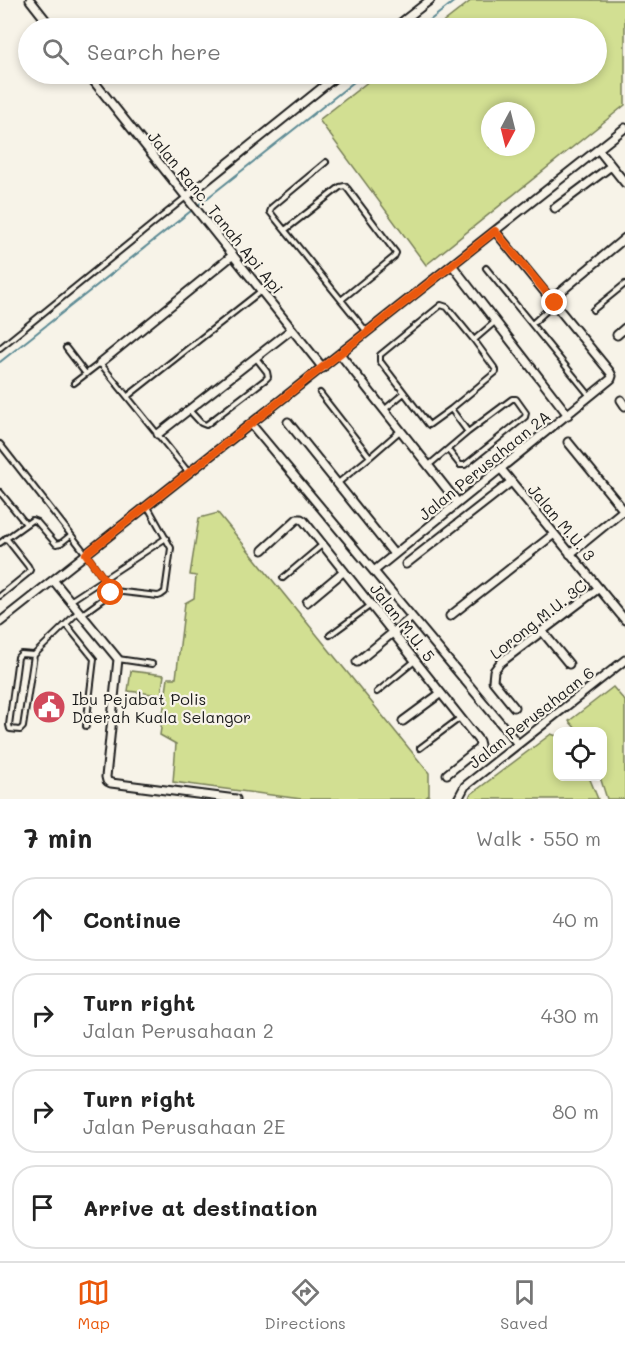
<!DOCTYPE html>
<html lang="en">
<head>
<meta charset="utf-8">
<style>
  :root { --surface:#fff; --page:#f2f2f2; --text:#222; --muted:#767676; --line:#e0e0e0; --accent:#ea580c }
  body { margin:0; font-family:Mali,sans-serif; background:var(--page); color:var(--text) }
  .controls { position:absolute; right:18px; bottom:18px; display:grid; overflow:hidden; border-radius:12px; box-shadow:0 3px 9px #0003 }
  .controls button { width:54px; height:54px; display:grid; place-items:center; padding:0; border:0; border-bottom:2px solid var(--line); background:var(--surface); color:var(--text); font:30px sans-serif }
  .compass { position:absolute; left:481px; top:102px; width:54px; height:54px; border-radius:50%; background:var(--surface); box-shadow:0 3px 9px #0003; rotate:187deg }
  .stop { position:absolute; width:18px; height:18px; margin:-14px; border:4px solid #ea580c; border-radius:50%; background:#fff }
  .stop.end { background:#ea580c; border-color:#fff; box-shadow:0 2px 6px #0008 }
  .list { margin:0; padding:0; list-style:none }
  h2 { display:flex; justify-content:space-between; align-items:center; height:78px; margin:0; padding:0 24px; font-size:26px }
  h2 small { font-size:20px; font-weight:400; color:var(--muted) }
  .list li { display:grid; grid-template-columns:39px 1fr auto; gap:18px; align-items:center; box-sizing:border-box; height:84px; margin:0 12px 12px; padding:0 12px; border:2px solid var(--line); border-radius:24px }
  .list b { display:block; font-size:22px; white-space:nowrap }
  .list p { margin:0; font-size:20px; white-space:nowrap; color:var(--muted) }
  .list em { font-size:20px; font-style:normal; color:var(--muted) }
  .icon { flex:none; width:33px; height:33px; fill:none; stroke:currentColor; stroke-width:2; stroke-linecap:round; stroke-linejoin:round }
  .map { position:relative; flex:none; width:625px; height:799px; overflow:hidden }
  .search { position:absolute; background:var(--surface); box-shadow:0 3px 9px #0003; left:18px; right:18px; top:18px; height:66px; display:flex; align-items:center; gap:15px; box-sizing:border-box; padding:0 21px; border-radius:33px; color:var(--muted); font-size:22px }
  .sheet { height:462px; background:var(--surface) }
  nav { display:flex; justify-content:space-around; align-items:center; box-sizing:border-box; height:84px; border-top:2px solid var(--line); background:var(--surface); font-size:16px; color:var(--muted) }
  nav a { display:grid; justify-items:center; gap:3px }
  nav .on { color:var(--accent) }
  .map>svg:first-child { display:block }
  .green { fill:#d2df92; stroke:#777e57; stroke-width:1.5; fill-rule:evenodd }
  .lines { fill:none; stroke-linecap:round; stroke-linejoin:round }
  .stream { stroke:#5d8b95; stroke-width:2 }
  .lane-casing { stroke:#1c1c1c; stroke-width:8 }
  .street-casing { stroke:#1c1c1c; stroke-width:11 }
  .lane { stroke:#f7f3e8; stroke-width:4 }
  .street { stroke:#f7f3e8; stroke-width:7 }
  .route { stroke:#ea580c; stroke-width:8 }
  .labels { text-anchor:middle; dominant-baseline:central; stroke-width:4.5; stroke-linejoin:round; paint-order:stroke }
  .street-label { font-size:16px; fill:#1c1c1c; stroke:#f7f3e8 }
  .poi-label { font-size:16px; fill:#1c1c1c; stroke:#f7f3e8; text-anchor:start }
</style>
</head>
<body>
<div class="map">
<svg width="625" height="799" viewBox="0 0 625 799">
  <rect width="100%" height="100%" fill="#f7f3e8"/>
  <filter id="ink" filterUnits="userSpaceOnUse"><feTurbulence type="fractalNoise" baseFrequency=".0167" numOctaves="2"/><feDisplacementMap in="SourceGraphic" scale="12" xChannelSelector="R" yChannelSelector="G"/><feConvolveMatrix kernelMatrix="1 2 1 2 8 2 1 2 1" color-interpolation-filters="sRGB"/></filter>
  <g filter="url(#ink)">
    <path class="green" d="M 472,0 L 625,0 L 625,105 L 426,265 L 319,120 L 378,74 L 596,74 L 596,28 L 436,28 ZM 490,111 L 526,111 L 526,147 L 490,147 Z
      M 218,513 L 429,773 L 429,795 L 424,799 L 301,799 L 173,782 L 176,744 L 160,735 L 168,678 L 176,678 L 185,603 L 194,598 L 196,576 L 190,575 L 199,518 Z
      M 131,671 L 164,675 L 161,695 L 128,691 Z
      M 613,687 L 625,701 L 625,799 L 607,799 L 600,777 L 602,776 L 602,732 L 578,731 L 569,721 Z
      M 551,734 L 557,736 L 558,776 L 589,777 L 598,799 L 469,799 L 470,795 Z"/>
    <g class="lines">
      <path class="stream" d="M 420,28 L 456,0
        M 0,362 L 364,74"/>
      <defs>
        <path id="lane" d="M 326,162 L 272,207 L 270,212 L 367,332
          M 285,230 L 340,187 L 345,186 L 347,188 L 396,253 L 394,257 L 341,300
          M 486,268 L 590,396
          M 441,305 L 447,307 L 474,340 L 496,370 L 496,372 L 451,409 L 429,425 L 428,424 L 380,361 L 380,355 Z
          M 593,310 L 625,284
          M 532,324 L 554,304
          M 474,340 L 496,321
          M 0,348 L 186,197
          M 66,348 L 86,374
          M 74,383 L 100,363 L 189,473
          M 320,393 L 370,457 L 338,483
          M 128,396 L 261,291
          M 189,410 L 201,423 L 206,425 L 266,379 L 268,377 L 267,372 L 256,358
          M 384,410 L 404,393
          M 0,444 L 86,554 L 113,592
          M 448,450 L 460,465 L 465,465 L 525,417 L 526,413 L 516,399 L 512,399 L 468,432 L 451,409
          M 370,457 L 401,430
          M 429,465 L 468,432
          M 0,492 L 26,524
          M 0,543 L 32,520 L 37,522 L 56,544 L 61,543 L 71,535
          M 283,578 L 322,545
          M 0,596 L 27,574 L 30,570 L 28,566 L 6,538
          M 70,601 L 166,538
          M 78,612 L 66,624 L 94,659 L 86,726
          M 81,615 L 114,591 L 158,596 L 161,595 L 165,592 L 171,548 L 148,507
          M 330,635 L 371,605
          M 34,655 L 21,654 L 18,657 L 9,725 L 10,729 L 20,730 L 23,727 L 34,655 L 66,624
          M 118,659 L 152,664
          M 377,692 L 416,660
          M 420,748 L 460,718"/>
        <path id="street" d="M 30,0 L 52,28
          M 394,28 L 430,0
          M 88,74 L 323,368
          M 598,149 L 625,183
          M 186,197 L 339,74
          M 555,208 L 611,166
          M 452,265 L 568,415
          M 552,299 L 625,238
          M 617,335 L 625,328
          M 340,354 L 458,503
          M 100,363 L 233,255
          M 621,400 L 625,406
          M 288,422 L 394,554
          M 251,424 L 518,744
          M 158,434 L 292,329
          M 568,442 L 625,512
          M 501,469 L 625,620
          M 263,550 L 297,519 L 301,519 L 304,521 L 479,741 L 480,745 L 478,749 L 447,774
          M 570,554 L 625,509
          M 406,564 L 511,482
          M 374,571 L 611,379 L 612,376 L 610,372 L 495,231
          M 53,580 L 118,659 L 106,777 L 107,781 L 111,783 L 236,799
          M 307,602 L 344,571
          M 450,616 L 554,534
          M 0,622 L 625,128
          M 542,631 L 569,664
          M 357,662 L 412,617
          M 514,707 L 493,681 L 494,671 L 500,663 L 599,588
          M 403,721 L 441,693
          M 458,799 L 465,786 L 625,660"/>
      </defs>
      <use href="#lane" class="lane-casing"/>
      <use href="#street" class="street-casing"/>
      <use href="#lane" class="lane"/>
      <use href="#street" class="street"/>
    </g>
  </g>
  <g class="lines" filter="url(#ink)">
    <path class="route" d="M 111,593 L 113,592 L 86,554 L 495,231 L 555,303"/>
  </g>
  <defs>
    <symbol id="civic-disc" viewBox="-11 -11 22 22"><circle r="9.5" fill="#d1495b" stroke="#f7f3e8"/><path d="M-.6-6.5H3V-4.5H.6V-3L4-1V1h2V6H-6V1h2V-1L-.6-3ZM-1.2 2.5V6h2.4V2.5Z" fill="#fff"/></symbol>
  </defs>
  <g fill-rule="evenodd">
    <use href="#civic-disc" x="30" y="688" width="38" height="38"/>
  </g>
  <g class="labels">
    <g class="street-label">
      <text transform="translate(216 212) rotate(51)">Jalan Ranc. Tanah Api Api</text>
      <text transform="translate(484 465) rotate(-39)">Jalan Perusahaan 2A</text>
      <text transform="translate(562 522) rotate(50)">Jalan M.U. 3</text>
      <text transform="translate(538 619) rotate(-38)">Lorong M.U. 3C</text>
      <text transform="translate(403 622) rotate(52)">Jalan M.U. 5</text>
      <text transform="translate(531 717) rotate(-38)">Jalan Perusahaan 6</text>
    </g>
    <g class="poi-label">
      <text x="72" y="698">Ibu Pejabat Polis<tspan x="72" dy="18">Daerah Kuala Selangor</tspan></text>
    </g>
  </g>
</svg>
<div class="controls">
<button><svg class="icon" aria-label="locate" viewBox="0 0 24 24"><circle cx="12" cy="12" r="6"/><path d="M12 2v4M12 18v4M2 12h4M18 12h4"/></svg></button>
</div>
<svg class="compass" viewBox="-18 -18 36 36"><path d="M0-13l5 13h-10z" fill="#e53935"/><path d="M0 13l5-13h-10z" fill="#767676"/></svg>
<div class="stop" style="left:111px;top:593px"></div>
<div class="stop end" style="left:555px;top:303px"></div>
<div class="search"><svg class="icon" aria-label="search" viewBox="0 0 24 24"><circle cx="10" cy="10" r="6"/><path d="M15 15l6 6"/></svg>Search here</div>
</div>
<section class="sheet">
<h2>7 min<small>Walk · 550 m</small></h2>
<ul class="list">
<li><svg class="icon" aria-label="ahead" viewBox="0 0 24 24"><path d="M12 20V5M6 11l6-6 6 6"/></svg><div><b>Continue</b></div><em>40 m</em></li>
<li><svg class="icon" aria-label="right" viewBox="0 0 24 24"><path d="M7 20v-9h11M14 6l5 5-5 5"/></svg><div><b>Turn right</b><p>Jalan Perusahaan 2</p></div><em>430 m</em></li>
<li><svg class="icon" aria-label="right" viewBox="0 0 24 24"><path d="M7 20v-9h11M14 6l5 5-5 5"/></svg><div><b>Turn right</b><p>Jalan Perusahaan 2E</p></div><em>80 m</em></li>
<li><svg class="icon" aria-label="arrive" viewBox="0 0 24 24"><path d="M6 21V4h12l-3 4 3 4H6"/></svg><div><b>Arrive at destination</b></div></li>
</ul>
</section>
<nav>
<a class="on"><svg class="icon" aria-label="map" viewBox="0 0 24 24"><path d="M3 6l6-2 6 2 6-2v14l-6 2-6-2-6 2zM9 4v14M15 6v14"/></svg>Map</a>
<a><svg class="icon" aria-label="directions" viewBox="0 0 24 24"><path d="M12 3l9 9-9 9-9-9zM9 14v-3h6M13 9l2 2-2 2"/></svg>Directions</a>
<a><svg class="icon" aria-label="saved" viewBox="0 0 24 24"><path d="M7 4h10v16l-5-4-5 4z"/></svg>Saved</a>
</nav>
</body>
</html>
